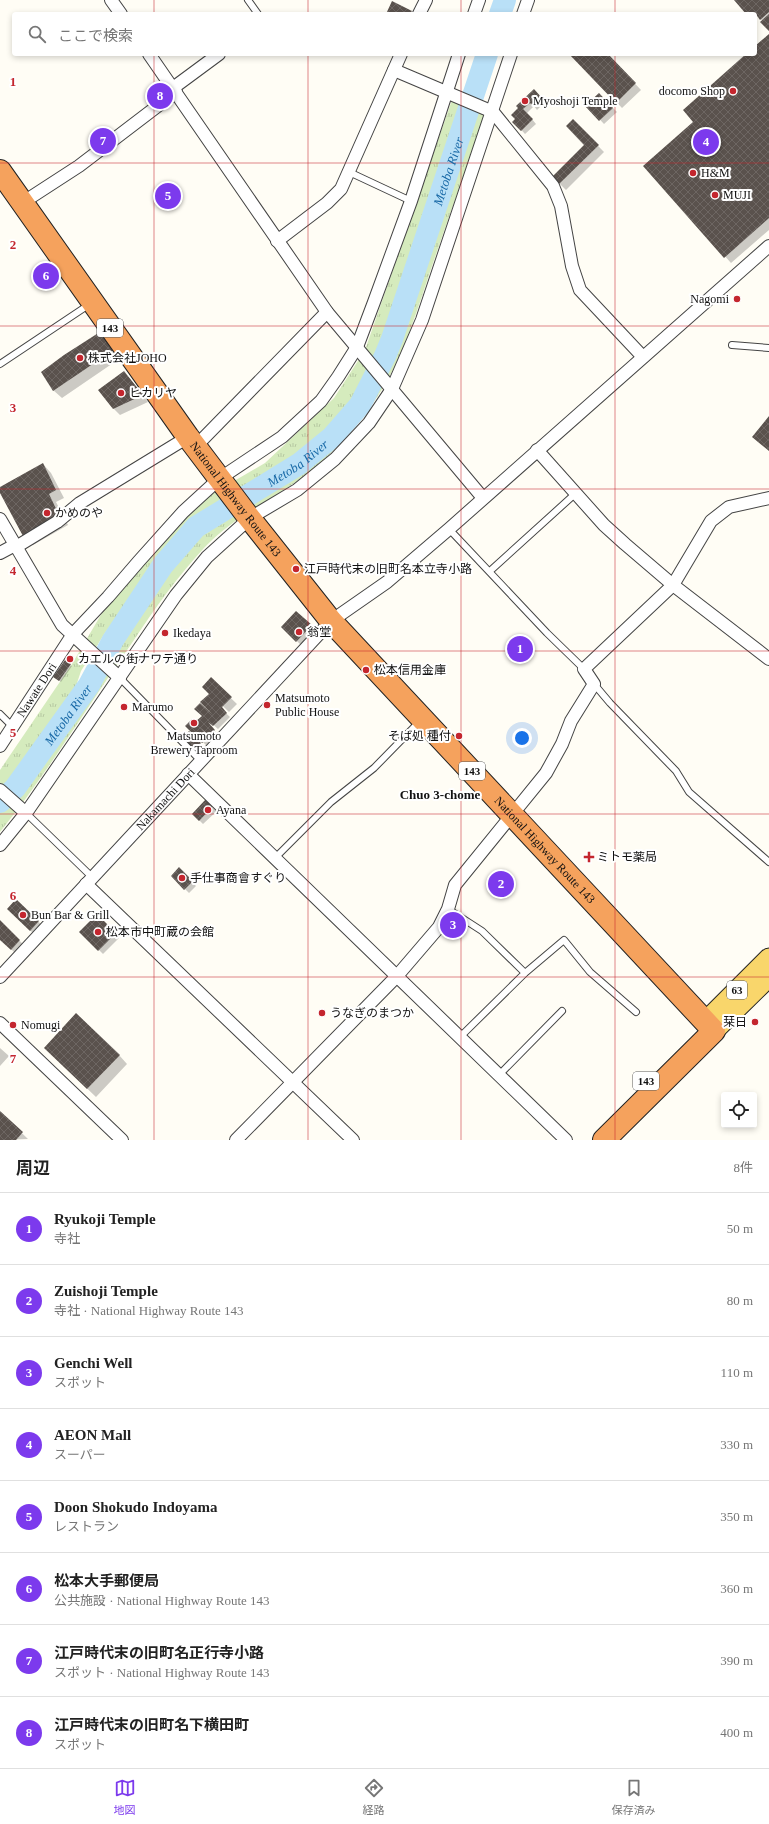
<!DOCTYPE html>
<html lang="ja">
<head>
<meta charset="utf-8">
<style>
  :root { --surface:#fff; --page:#f2f2f2; --text:#222; --muted:#767676; --line:#e0e0e0; --accent:#7c3aed }
  body { margin:0; font-family:"Times New Roman","Noto Sans JP",serif; background:var(--page); color:var(--text) }
  .controls { position:absolute; right:12px; bottom:12px; display:grid; overflow:hidden; border-radius:4px; box-shadow:0 2px 6px #0003 }
  .controls button { width:36px; height:36px; display:grid; place-items:center; padding:0; border:0; border-bottom:1px solid var(--line); background:var(--surface); color:var(--text); font:20px sans-serif }
  .you { position:absolute; left:522px; top:738px; width:14px; height:14px; margin:-10px; border:3px solid #fff; border-radius:50%; background:#1a73e8; box-shadow:0 0 0 6px #1a73e833 }
  .badge { display:grid; place-items:center; width:26px; height:26px; border-radius:50%; background:var(--accent); color:#fff; font-size:13px; font-weight:700 }
  .pin { position:absolute; translate:-50% -50%; border:2px solid #fff; box-shadow:0 1px 4px #0006 }
  .list { margin:0; padding:0; list-style:none }
  h2 { display:flex; justify-content:space-between; align-items:center; height:52px; margin:0; padding:0 16px; font-size:17px }
  h2 small { font-size:13px; font-weight:400; color:var(--muted) }
  .list li { display:grid; grid-template-columns:26px 1fr auto; gap:12px; align-items:center; box-sizing:border-box; height:72px; padding:0 16px; border-top:1px solid var(--line) }
  .list b { display:block; font-size:15px; white-space:nowrap }
  .list p { margin:0; font-size:13px; white-space:nowrap; color:var(--muted) }
  .list em { font-size:13px; font-style:normal; color:var(--muted) }
  .icon { flex:none; width:22px; height:22px; fill:none; stroke:currentColor; stroke-width:2; stroke-linecap:round; stroke-linejoin:round }
  .map { position:relative; flex:none; width:769px; height:1140px; overflow:hidden }
  .search { position:absolute; background:var(--surface); box-shadow:0 2px 6px #0003; left:12px; right:12px; top:12px; height:44px; display:flex; align-items:center; gap:10px; box-sizing:border-box; padding:0 14px; border-radius:4px; color:var(--muted); font-size:15px }
  .sheet { height:628px; background:var(--surface) }
  nav { display:flex; justify-content:space-around; align-items:center; box-sizing:border-box; height:56px; border-top:1px solid var(--line); background:var(--surface); font-size:11px; color:var(--muted) }
  nav a { display:grid; justify-items:center; gap:2px }
  nav .on { color:var(--accent) }
  .map>svg:first-child { display:block }
  .grass { fill:url(#grass-tufts) }
  .shadow { fill:#0003 }
  .lines { fill:none; stroke-linecap:round; stroke-linejoin:round }
  .river { stroke:#b9e0f7; stroke-width:22 }
  .building { fill:url(#building-cross-hatch) }
  .lane-casing { stroke:#444; stroke-width:8 }
  .street-casing { stroke:#444; stroke-width:14 }
  .primary-casing { stroke:#222; stroke-width:21 }
  .highway-casing { stroke:#222; stroke-width:24 }
  .lane { stroke:#fff; stroke-width:6 }
  .street { stroke:#fff; stroke-width:12 }
  .primary { stroke:#f9d66b; stroke-width:19 }
  .highway { stroke:#f5a25d; stroke-width:22 }
  .grid { fill:none; stroke:#c4262e; stroke-width:1; stroke-opacity:0.55 }
  .poi-dot { fill:#c4262e; stroke:#fff; stroke-width:1.5 }
  .labels { text-anchor:middle; dominant-baseline:central; stroke-width:4; stroke-linejoin:round; paint-order:stroke }
  .shield { fill:#fff; stroke:#585858; stroke-width:1 }
  .shield-label { font-size:11px; font-weight:bold; fill:#111 }
  .poi-label { font-size:12px; fill:#111; stroke:#fff; text-anchor:start }
  .street-label { font-size:12px; fill:#111; stroke:#fff }
  .water-label { font-size:13px; font-style:italic; fill:#1768a6; stroke:#fff }
  .neighbourhood-label { font-size:13px; font-weight:bold; fill:#111; stroke:#fff }
  .grid-label { font-size:13px; text-anchor:middle; font-weight:bold; fill:#c4262e; stroke:#fff; stroke-width:4; stroke-linejoin:round; paint-order:stroke }
</style>
</head>
<body>
<div class="map">
<svg width="769" height="1140" viewBox="0 0 769 1140">
  <defs>
    <pattern id="grass-tufts" width="24" height="20" patternUnits="userSpaceOnUse"><rect width="24" height="20" fill="#d5ebbd"/><path d="M3 7l-1-3M5 7V3M7 7l1-3M15 17l-1-3M17 17v-4M19 17l1-3" fill="none" stroke="#b6c8a1"/></pattern>
    <pattern id="building-cross-hatch" width="8" height="8" patternUnits="userSpaceOnUse"><rect width="8" height="8" fill="#5a524d"/><path d="M0 0l8 8M0 8l8-8" fill="none" stroke="#6d6662"/></pattern>
  </defs>
  <rect width="100%" height="100%" fill="#fffdf5"/>
  <path class="grass" d="M 452,100 L 467,104 L 374,374 L 350,411 L 326,438 L 297,461 L 250,487 L 227,497 L 178,535 L 105,633 L 81,671 L 73,695 L 52,730 L 6,787 L 0,792 L 0,770 L 72,664 L 102,613 L 136,569 L 173,529 L 210,495 L 265,463 L 334,398 L 365,350 Z
    M 473,107 L 485,112 L 483,119 C 466,169 448,219 431,269 C 418,308 403,357 381,391 C 357,428 327,462 290,486 C 260,506 228,522 204,548 C 178,576 155,608 134,640 C 89,704 49,771 0,832 L 0,806 L 16,791 L 95,681 L 116,642 L 166,568 L 199,532 L 230,516 L 245,503 L 300,468 L 334,439 L 363,407 L 374,385 L 397,330 Z"/>
  <path class="shadow" d="M 735,0 L 769,0 L 769,30 L 757,14 L 755,16 L 755,14 L 748,14 Z
    M 769,35 L 769,230 L 731,263 L 645,166 L 695,122 L 747,54 L 755,54 L 755,47 Z
    M 571,54 L 607,54 L 641,90 L 622,108 Z
    M 534,90 L 545,102 L 537,110 L 534,106 L 527,113 L 536,124 L 525,134 L 514,122 Z
    M 599,94 L 617,112 L 604,124 L 587,106 Z
    M 573,120 L 604,152 L 566,190 L 553,177 L 586,145 Z
    M 111,340 L 122,357 L 62,398 L 53,390 Z
    M 124,372 L 148,402 L 120,415 L 114,409 Z
    M 43,464 L 51,473 L 64,498 L 56,502 L 68,525 L 33,545 L 24,537 L 0,488 Z
    M 296,612 L 315,630 L 301,645 L 282,627 Z
    M 70,665 L 72,666 L 61,682 L 56,678 Z
    M 211,679 L 237,704 L 229,712 L 203,687 Z
    M 208,696 L 230,717 L 218,729 L 196,709 L 211,713 Z
    M 202,717 L 216,732 L 212,737 L 197,722 Z
    M 192,720 L 212,741 L 207,746 L 186,726 Z
    M 189,732 L 204,748 L 197,755 L 182,739 Z
    M 206,800 L 217,811 L 203,824 L 193,814 Z
    M 179,869 L 196,886 L 189,893 L 172,876 Z
    M 16,901 L 42,925 L 34,934 L 8,909 Z
    M 97,915 L 119,938 L 103,954 L 81,932 Z
    M 0,922 L 24,945 L 15,953 L 0,938 Z
    M 0,1048 L 9,1056 L 0,1066 Z
    M 119,1055 L 127,1064 L 96,1097 L 53,1056 Z
    M 0,1113 L 1,1113 L 28,1139 L 0,1140 Z"/>
  <g class="lines">
    <g class="river">
      <path d="M 500,14 L 505,0"/>
      <path id="s1" d="M 0,802 L 15,788 L 89,685 L 113,640 L 163,565 L 196,527 L 299,464 L 332,437 L 360,405 L 385,356 L 392,339 L 487,54"/>
    </g>
  </g>
  <path class="building" d="M 734,0 L 769,0 L 769,12 L 760,20 L 755,13 L 746,14 Z
    M 392,1 L 412,11 L 410,14 L 386,14 Z
    M 769,14 L 769,31 L 760,22 Z
    M 769,34 L 769,218 L 724,258 L 643,166 L 693,122 L 683,110 L 746,54 L 755,54 L 755,46 Z
    M 569,54 L 608,54 L 636,83 L 616,103 Z
    M 534,89 L 542,98 L 533,106 L 530,103 L 523,109 L 533,119 L 521,131 L 512,122 L 515,119 L 511,115 L 518,108 L 516,106 Z
    M 599,93 L 613,108 L 599,121 L 585,106 Z
    M 573,119 L 599,145 L 559,184 L 552,177 L 584,145 L 566,126 Z
    M 103,330 L 115,349 L 53,391 L 41,372 L 64,355 Z
    M 124,371 L 143,395 L 113,409 L 98,390 Z
    M 769,416 L 769,451 L 752,437 Z
    M 43,463 L 56,490 L 49,494 L 60,517 L 24,538 L 0,493 L 0,487 Z
    M 296,611 L 312,625 L 296,642 L 281,627 Z
    M 65,660 L 71,664 L 59,681 L 53,677 Z
    M 211,677 L 232,697 L 222,707 L 227,713 L 213,726 L 208,722 L 215,730 L 209,736 L 200,727 L 209,737 L 202,743 L 185,726 L 192,719 L 195,722 L 202,716 L 194,709 L 200,703 L 214,716 L 200,702 L 209,694 L 202,687 Z
    M 189,731 L 201,743 L 193,752 L 181,739 Z
    M 206,799 L 213,806 L 199,821 L 192,814 Z
    M 179,867 L 193,881 L 184,890 L 171,876 Z
    M 16,899 L 39,921 L 30,931 L 7,909 Z
    M 97,914 L 116,933 L 98,951 L 79,932 Z
    M 0,920 L 20,940 L 11,950 L 0,940 Z
    M 76,1013 L 120,1055 L 87,1089 L 44,1048 Z
    M 0,1111 L 23,1132 L 16,1140 L 0,1140 Z"/>
  <g class="lines">
    <defs>
      <path id="lane" d="M 248,0 L 258,14
        M 349,172 L 411,201
        M 732,345 L 769,348
        M 0,364 L 90,304
        M 449,529 L 547,633 L 584,669
        M 490,571 L 576,493
        M 120,678 L 201,761
        M 594,684 L 610,703 L 676,771 L 689,792 L 769,862
        M 0,714 L 13,727
        M 26,813 L 92,877
        M 275,858 L 331,802 L 374,768 L 420,721
        M 448,909 L 482,931 L 525,973
        M 460,1037 L 525,973 L 564,940 L 590,972 L 636,1012
        M 499,1075 L 562,1011"/>
      <g id="street">
        <path d="M 111,0 L 121,14"/>
        <path d="M 419,14 L 426,0"/>
        <path d="M 474,14 L 479,0"/>
        <path d="M 523,14 L 528,0"/>
        <path d="M 149,54 L 327,312 L 483,498"/>
        <path d="M 394,70 L 493,112 L 553,186 L 561,206 L 572,266 L 580,290 L 643,357"/>
        <path d="M 173,88 L 219,54"/>
        <path d="M 22,203 L 79,166 L 176,92"/>
        <path d="M 277,241 L 327,203 L 341,189 L 401,54"/>
        <path d="M 195,447 L 327,312"/>
        <path d="M 537,450 L 604,525 L 625,544 L 673,585 L 769,659"/>
        <path d="M 0,519 L 62,625 L 120,678"/>
        <path d="M 16,547 L 57,522 L 80,503 L 188,437"/>
        <path d="M 0,553 L 15,545"/>
        <path id="s2" d="M 0,746 L 73,634 L 108,597 L 139,561 L 183,512 L 219,479 L 282,437 L 321,401 L 338,377 L 357,347 L 374,302 L 411,201 L 459,54"/>
        <path d="M 188,774 L 566,1140"/>
        <path d="M 0,790 L 26,813"/>
        <path d="M 0,845 L 26,813 L 176,595 L 207,557 L 250,518 L 297,490 L 335,459 L 369,423 L 392,389 L 422,320 L 511,54"/>
        <path d="M 86,884 L 353,1140"/>
        <path id="s3" d="M 0,977 L 331,621 L 387,582 L 449,529 L 769,246"/>
        <path d="M 0,1023 L 122,1140"/>
        <path d="M 236,1140 L 397,976 L 439,927 L 448,909 L 455,885 L 546,773 L 562,744 L 571,721 L 594,684 L 584,669 L 673,585 L 711,521 L 729,507 L 769,498"/>
      </g>
      <path id="primary" d="M 705,1022 L 769,958
        M 714,1031 L 769,977"/>
      <g id="highway">
        <path id="s4" d="M 0,171 L 188,437 L 247,515 L 331,621 L 714,1031 L 604,1140"/>
      </g>
    </defs>
    <use href="#lane" class="lane-casing"/>
    <use href="#street" class="street-casing"/>
    <use href="#primary" class="primary-casing"/>
    <use href="#highway" class="highway-casing"/>
    <use href="#lane" class="lane"/>
    <use href="#street" class="street"/>
    <use href="#primary" class="primary"/>
    <use href="#highway" class="highway"/>
  </g>
  <path class="grid" d="M 154,0 L 154,14M 308,0 L 308,14M 461,0 L 461,14M 615,0 L 615,14M 154,54 L 154,1140M 308,54 L 308,1140M 461,54 L 461,1140M 615,54 L 615,1140M 0,163 L 769,163M 0,326 L 769,326M 0,489 L 769,489M 0,651 L 769,651M 0,814 L 769,814M 0,977 L 769,977"/>
  <g class="poi-dot">
    <circle cx="733" cy="91" r="4"/>
    <circle cx="525" cy="101" r="4"/>
    <circle cx="693" cy="173" r="4"/>
    <circle cx="715" cy="195" r="4"/>
    <circle cx="737" cy="299" r="4"/>
    <circle cx="80" cy="358" r="4"/>
    <circle cx="121" cy="393" r="4"/>
    <circle cx="47" cy="513" r="4"/>
    <circle cx="296" cy="569" r="4"/>
    <circle cx="299" cy="632" r="4"/>
    <circle cx="165" cy="633" r="4"/>
    <circle cx="70" cy="659" r="4"/>
    <circle cx="366" cy="670" r="4"/>
    <circle cx="267" cy="705" r="4"/>
    <circle cx="124" cy="707" r="4"/>
    <circle cx="194" cy="723" r="4"/>
    <circle cx="459" cy="736" r="4"/>
    <circle cx="208" cy="810" r="4"/>
    <path d="M587 851h4v4h4v4h-4v4h-4v-4h-4v-4h4z"/>
    <circle cx="182" cy="878" r="4"/>
    <circle cx="23" cy="915" r="4"/>
    <circle cx="98" cy="932" r="4"/>
    <circle cx="322" cy="1013" r="4"/>
    <circle cx="755" cy="1022" r="4"/>
    <circle cx="13" cy="1025" r="4"/>
  </g>
  <g class="labels">
    <g class="shield">
      <rect x="97" y="319" width="26" height="18" rx="3"/>
      <rect x="459" y="762" width="26" height="18" rx="3"/>
      <rect x="727" y="981" width="20" height="18" rx="3"/>
      <rect x="633" y="1072" width="26" height="18" rx="3"/>
    </g>
    <g class="shield-label">
      <text x="110" y="328">143</text>
      <text x="472" y="771">143</text>
      <text x="737" y="990">63</text>
      <text x="646" y="1081">143</text>
    </g>
    <g class="poi-label">
      <text x="725" y="91" text-anchor="end">docomo Shop</text>
      <text x="533" y="101">Myoshoji Temple</text>
      <text x="701" y="173">H&amp;M</text>
      <text x="723" y="195">MUJI</text>
      <text x="729" y="299" text-anchor="end">Nagomi</text>
      <text x="88" y="358">株式会社JOHO</text>
      <text x="129" y="393">ヒカリヤ</text>
      <text x="55" y="513">かめのや</text>
      <text x="304" y="569">江戸時代末の旧町名本立寺小路</text>
      <text x="307" y="632">翁堂</text>
      <text x="173" y="633">Ikedaya</text>
      <text x="78" y="659">カエルの街ナワテ通り</text>
      <text x="374" y="670">松本信用金庫</text>
      <text x="275" y="698">Matsumoto<tspan x="275" dy="14">Public House</tspan></text>
      <text x="132" y="707">Marumo</text>
      <text x="194" y="736" text-anchor="middle">Matsumoto<tspan x="194" dy="14">Brewery Taproom</tspan></text>
      <text x="451" y="736" text-anchor="end">そば処 種付</text>
      <text x="216" y="810">Ayana</text>
      <text x="597" y="857">ミトモ薬局</text>
      <text x="190" y="878">手仕事商會すぐり</text>
      <text x="31" y="915">Bun Bar &amp; Grill</text>
      <text x="106" y="932">松本市中町蔵の会館</text>
      <text x="330" y="1013">うなぎのまつか</text>
      <text x="747" y="1022" text-anchor="end">栞日</text>
      <text x="21" y="1025">Nomugi</text>
    </g>
    <g class="street-label">
      <text stroke="none"><textPath href="#s4" startOffset="404">National Highway Route 143</textPath></text>
      <text stroke="none"><textPath href="#s2" startOffset="67">Nawate Dori</textPath></text>
      <text stroke="none"><textPath href="#s3" startOffset="243">Nakamachi Dori</textPath></text>
      <text stroke="none"><textPath href="#s4" startOffset="872">National Highway Route 143</textPath></text>
    </g>
    <g class="water-label">
      <text stroke="none"><textPath href="#s1" startOffset="795">Metoba River</textPath></text>
      <text stroke="none"><textPath href="#s1" startOffset="459">Metoba River</textPath></text>
      <text stroke="none"><textPath href="#s1" startOffset="111">Metoba River</textPath></text>
    </g>
    <g class="neighbourhood-label">
      <text x="440" y="794">Chuo 3-chome</text>
    </g>
  </g>
  <g class="grid-label">
    <text x="13" y="86">1</text>
    <text x="13" y="249">2</text>
    <text x="13" y="412">3</text>
    <text x="13" y="575">4</text>
    <text x="13" y="737">5</text>
    <text x="13" y="900">6</text>
    <text x="13" y="1063">7</text>
  </g>
</svg>
<div class="controls">
<button><svg class="icon" aria-label="locate" viewBox="0 0 24 24"><circle cx="12" cy="12" r="6"/><path d="M12 2v4M12 18v4M2 12h4M18 12h4"/></svg></button>
</div>
<div class="you"></div>
<div class="pin badge" style="left:520px;top:649px">1</div>
<div class="pin badge" style="left:501px;top:884px">2</div>
<div class="pin badge" style="left:453px;top:925px">3</div>
<div class="pin badge" style="left:706px;top:142px">4</div>
<div class="pin badge" style="left:168px;top:196px">5</div>
<div class="pin badge" style="left:46px;top:276px">6</div>
<div class="pin badge" style="left:103px;top:141px">7</div>
<div class="pin badge" style="left:160px;top:96px">8</div>
<div class="search"><svg class="icon" aria-label="search" viewBox="0 0 24 24"><circle cx="10" cy="10" r="6"/><path d="M15 15l6 6"/></svg>ここで検索</div>
</div>
<section class="sheet">
<h2>周辺<small>8件</small></h2>
<ul class="list">
<li><span class="badge">1</span><div><b>Ryukoji Temple</b><p>寺社</p></div><em>50 m</em></li>
<li><span class="badge">2</span><div><b>Zuishoji Temple</b><p>寺社 · National Highway Route 143</p></div><em>80 m</em></li>
<li><span class="badge">3</span><div><b>Genchi Well</b><p>スポット</p></div><em>110 m</em></li>
<li><span class="badge">4</span><div><b>AEON Mall</b><p>スーパー</p></div><em>330 m</em></li>
<li><span class="badge">5</span><div><b>Doon Shokudo Indoyama</b><p>レストラン</p></div><em>350 m</em></li>
<li><span class="badge">6</span><div><b>松本大手郵便局</b><p>公共施設 · National Highway Route 143</p></div><em>360 m</em></li>
<li><span class="badge">7</span><div><b>江戸時代末の旧町名正行寺小路</b><p>スポット · National Highway Route 143</p></div><em>390 m</em></li>
<li><span class="badge">8</span><div><b>江戸時代末の旧町名下横田町</b><p>スポット</p></div><em>400 m</em></li>
</ul>
</section>
<nav>
<a class="on"><svg class="icon" aria-label="map" viewBox="0 0 24 24"><path d="M3 6l6-2 6 2 6-2v14l-6 2-6-2-6 2zM9 4v14M15 6v14"/></svg>地図</a>
<a><svg class="icon" aria-label="directions" viewBox="0 0 24 24"><path d="M12 3l9 9-9 9-9-9zM9 14v-3h6M13 9l2 2-2 2"/></svg>経路</a>
<a><svg class="icon" aria-label="saved" viewBox="0 0 24 24"><path d="M7 4h10v16l-5-4-5 4z"/></svg>保存済み</a>
</nav>
</body>
</html>
